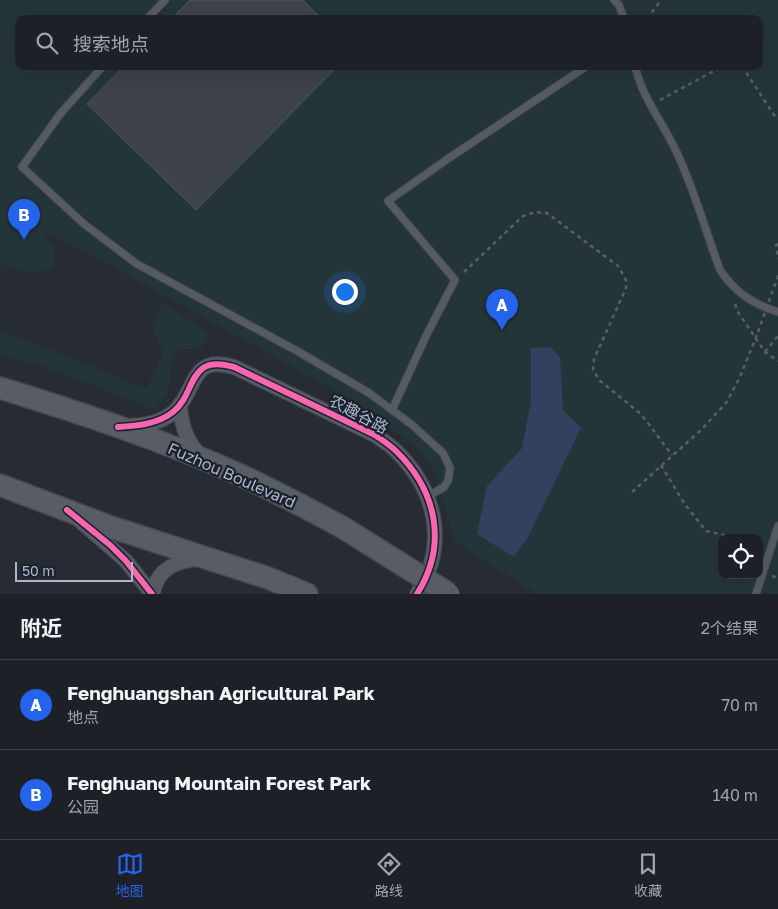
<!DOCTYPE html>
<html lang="zh">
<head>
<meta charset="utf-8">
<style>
  :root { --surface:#1d2027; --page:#25282f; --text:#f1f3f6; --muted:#a0a3a7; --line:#3b3e44; --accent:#2563eb }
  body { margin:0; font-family:"Golos Text","Noto Sans SC",sans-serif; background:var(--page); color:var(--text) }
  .controls { position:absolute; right:15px; bottom:15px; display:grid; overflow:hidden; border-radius:10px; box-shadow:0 5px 20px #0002 }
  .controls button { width:45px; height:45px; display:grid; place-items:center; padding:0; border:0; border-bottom:1px solid var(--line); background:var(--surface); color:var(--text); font:25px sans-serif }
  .scale { position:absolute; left:15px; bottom:12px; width:118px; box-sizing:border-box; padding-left:5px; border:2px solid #afb6c7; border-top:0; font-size:14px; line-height:18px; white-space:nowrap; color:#afb6c7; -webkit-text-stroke:4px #1a212f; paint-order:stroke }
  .you { position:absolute; left:344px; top:291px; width:18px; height:18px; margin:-12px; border:4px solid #fff; border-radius:50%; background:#1a73e8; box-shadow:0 0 0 8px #1a73e833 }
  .badge { display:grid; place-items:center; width:32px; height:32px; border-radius:50%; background:var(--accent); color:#fff; font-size:16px; font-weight:700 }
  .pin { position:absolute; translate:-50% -41px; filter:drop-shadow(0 1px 2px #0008) }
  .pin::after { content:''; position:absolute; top:26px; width:18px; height:15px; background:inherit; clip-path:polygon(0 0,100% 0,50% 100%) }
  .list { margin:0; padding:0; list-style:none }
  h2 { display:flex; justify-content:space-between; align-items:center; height:65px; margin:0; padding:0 20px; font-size:21px }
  h2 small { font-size:16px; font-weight:400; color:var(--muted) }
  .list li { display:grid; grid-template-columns:32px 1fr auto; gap:15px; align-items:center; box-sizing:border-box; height:90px; padding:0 20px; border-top:1px solid var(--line) }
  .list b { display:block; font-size:19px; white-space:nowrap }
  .list p { margin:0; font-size:16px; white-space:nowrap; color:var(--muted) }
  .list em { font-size:16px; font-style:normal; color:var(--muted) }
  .icon { flex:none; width:28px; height:28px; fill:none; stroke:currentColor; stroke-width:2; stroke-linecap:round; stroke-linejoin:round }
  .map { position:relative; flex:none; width:778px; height:594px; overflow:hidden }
  .search { position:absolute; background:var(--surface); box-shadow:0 5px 20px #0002; left:15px; right:15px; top:15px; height:55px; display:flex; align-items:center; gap:12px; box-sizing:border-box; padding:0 18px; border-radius:10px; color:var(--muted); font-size:19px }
  .sheet { height:245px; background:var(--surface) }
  nav { display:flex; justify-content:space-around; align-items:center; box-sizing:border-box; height:70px; border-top:1px solid var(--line); background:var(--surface); font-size:14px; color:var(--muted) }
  nav a { display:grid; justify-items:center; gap:2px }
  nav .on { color:var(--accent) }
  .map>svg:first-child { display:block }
  .green { fill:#24353a; fill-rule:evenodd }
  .water { fill:#33415e }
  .building { fill:#3e424b; stroke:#4e535c }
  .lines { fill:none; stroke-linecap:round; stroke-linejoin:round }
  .service-casing { stroke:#42464d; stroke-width:9 }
  .minor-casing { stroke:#42464d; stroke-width:16 }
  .primary-casing { stroke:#444851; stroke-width:24 }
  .path { stroke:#595e66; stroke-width:2.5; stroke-dasharray:4 4; stroke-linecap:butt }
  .service { stroke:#565a62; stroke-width:7 }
  .minor { stroke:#565a62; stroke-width:14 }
  .primary { stroke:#585c65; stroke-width:21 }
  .primary-bridge-casing { stroke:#444851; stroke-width:24; stroke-linecap:butt }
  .path-bridge { stroke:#595e66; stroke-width:2.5; stroke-dasharray:4 4; stroke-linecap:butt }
  .primary-bridge { stroke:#585c65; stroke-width:21 }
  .cycleway-casing { stroke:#1a212f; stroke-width:9 }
  .cycleway { stroke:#f766af; stroke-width:6 }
  .labels { text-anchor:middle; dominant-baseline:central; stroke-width:4.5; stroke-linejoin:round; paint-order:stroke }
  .street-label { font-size:16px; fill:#afb6c7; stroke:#1a212f }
</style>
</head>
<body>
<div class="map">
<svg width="778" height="594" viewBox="0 0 778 594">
  <rect width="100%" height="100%" fill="#272b34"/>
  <path class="green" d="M 0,0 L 778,0 L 778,594 L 537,594 L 455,541 L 435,473 L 416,447 L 347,397 L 104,262 L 42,231 L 55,249 L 54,267 L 32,274 L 0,264 ZM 19,19 L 759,19 L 759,66 L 19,66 ZM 722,538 L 759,538 L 759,575 L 722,575 Z
    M 162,302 L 210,333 L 201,348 L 177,350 L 172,366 L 168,392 L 155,410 C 104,390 54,367 0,354 L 0,331 L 54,351 L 147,389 L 163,353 L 152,326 Z"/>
  <path class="water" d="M 550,347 L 560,357 L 563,410 L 581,428 L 528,537 L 514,557 L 477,534 L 487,486 L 522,448 L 531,401 L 531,348 Z"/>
  <path class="building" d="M 190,0 L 303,0 L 322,19 L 171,19 Z
    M 124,66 L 338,66 L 196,210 L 87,104 Z"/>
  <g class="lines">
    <defs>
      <path id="service" d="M 614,0 L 619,5 L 624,19
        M 147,19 L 165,0
        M 103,66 L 61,113 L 22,167 L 84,224 L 137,264 L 299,352 L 369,393 L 411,424 L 443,453 L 450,468 L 448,481 L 444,487 L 427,497
        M 635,66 C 643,100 664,124 678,155 C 695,192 706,232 720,270 C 736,293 751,303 778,312
        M 392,410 L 426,336 L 455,280 L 388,201 L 446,160 L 587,66
        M 756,594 L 778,526"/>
      <path id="minor" d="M 180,404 C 181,425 186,440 200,455
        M 124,426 C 141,426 163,423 176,410 C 197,388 191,354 234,367 L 375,435 C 382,440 390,445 396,451 C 437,491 448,545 417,594
        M 79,520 L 126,561 L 152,594
        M 153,594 C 156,569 178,560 201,559"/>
      <path id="primary" d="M 0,388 C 81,413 163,440 240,475 C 275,491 308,509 342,527
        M 0,485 L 111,527 L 268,578 L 307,594"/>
    </defs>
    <use href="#service" class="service-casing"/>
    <use href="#minor" class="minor-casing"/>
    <use href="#primary" class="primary-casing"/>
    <path class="path" d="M 647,19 L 661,0
      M 742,66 L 776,118 L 778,118
      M 660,100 L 723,66
      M 778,244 L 776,245 L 778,259
      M 464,272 L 523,216 L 535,212 L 547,213 L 618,266 L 626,280 L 626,288 L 594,359 L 593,369 L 599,380 L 641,414 L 672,455
      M 778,276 L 778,275
      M 735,304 L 738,312 L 765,352 L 778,361
      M 765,352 L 778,336
      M 661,465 L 684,503 L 706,531 L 728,536 L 730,538
      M 632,492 L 701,430 L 726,403 L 740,377 L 758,332
      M 772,576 L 778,578"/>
    <use href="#service" class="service"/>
    <use href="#minor" class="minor"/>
    <use href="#primary" class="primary"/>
    <defs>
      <path id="primary-bridge" d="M 342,527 L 449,594"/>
    </defs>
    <use href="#primary-bridge" class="primary-bridge-casing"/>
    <path class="path-bridge" d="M 758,332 L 778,276"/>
    <use href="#primary-bridge" class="primary-bridge"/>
    <defs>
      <path id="cycleway" d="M 118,427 C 137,426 158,424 173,412 C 197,393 187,353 234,367 L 375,435 C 382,440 390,445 396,451 C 437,491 448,545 417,594
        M 67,510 L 110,545 L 126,561 L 152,594"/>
    </defs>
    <use href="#cycleway" class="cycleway-casing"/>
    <use href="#cycleway" class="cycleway"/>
  </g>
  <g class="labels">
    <g class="street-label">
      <text transform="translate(359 414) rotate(28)">农趣谷路</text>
      <text transform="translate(232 475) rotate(24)">Fuzhou Boulevard</text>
    </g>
  </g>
</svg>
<div class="controls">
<button><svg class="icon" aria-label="locate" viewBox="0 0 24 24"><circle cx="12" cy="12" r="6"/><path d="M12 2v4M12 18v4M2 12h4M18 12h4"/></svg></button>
</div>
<div class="scale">50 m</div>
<div class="you"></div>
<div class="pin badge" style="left:502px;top:330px">A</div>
<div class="pin badge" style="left:24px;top:240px">B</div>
<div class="search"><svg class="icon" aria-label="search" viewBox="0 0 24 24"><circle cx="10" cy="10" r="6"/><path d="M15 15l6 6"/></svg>搜索地点</div>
</div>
<section class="sheet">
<h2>附近<small>2个结果</small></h2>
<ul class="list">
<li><span class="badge">A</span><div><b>Fenghuangshan Agricultural Park</b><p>地点</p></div><em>70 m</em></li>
<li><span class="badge">B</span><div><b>Fenghuang Mountain Forest Park</b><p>公园</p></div><em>140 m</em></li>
</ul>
</section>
<nav>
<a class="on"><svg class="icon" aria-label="map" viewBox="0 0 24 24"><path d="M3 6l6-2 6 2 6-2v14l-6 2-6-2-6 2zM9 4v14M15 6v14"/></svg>地图</a>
<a><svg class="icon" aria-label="directions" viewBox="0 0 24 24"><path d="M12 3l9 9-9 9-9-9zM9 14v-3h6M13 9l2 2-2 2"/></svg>路线</a>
<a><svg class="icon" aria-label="saved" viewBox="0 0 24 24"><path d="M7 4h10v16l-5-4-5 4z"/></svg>收藏</a>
</nav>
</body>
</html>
